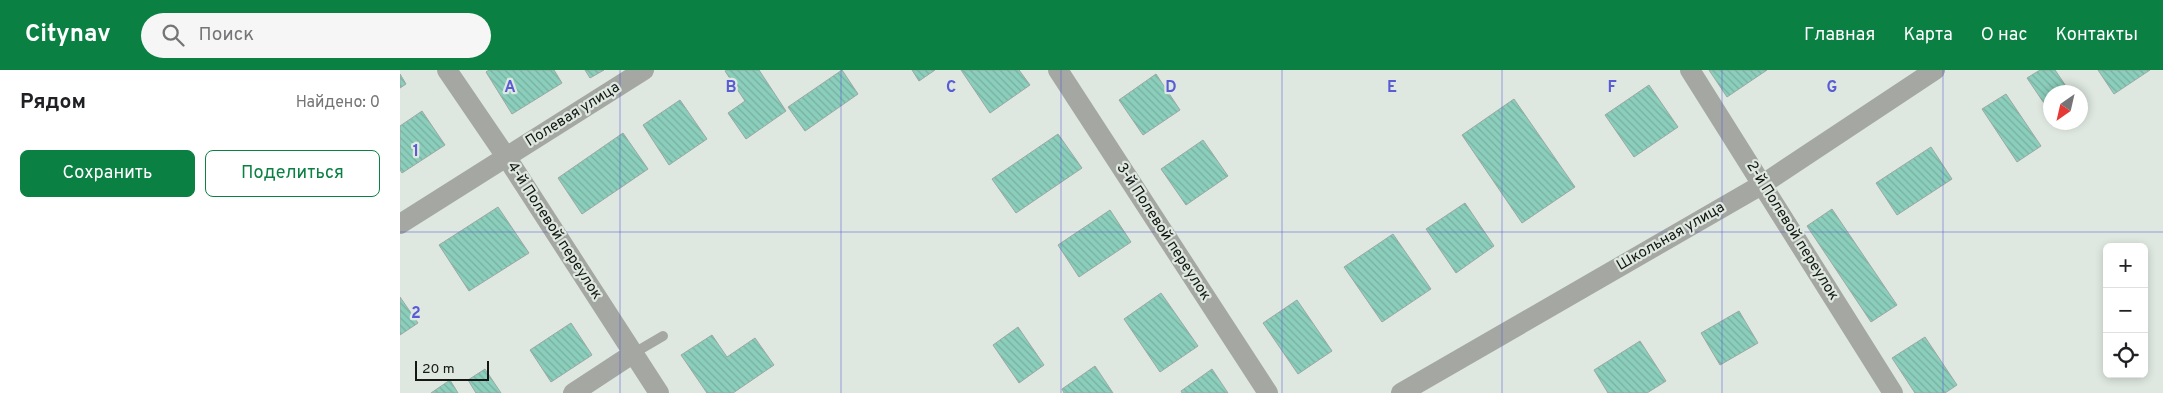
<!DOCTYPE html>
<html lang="ru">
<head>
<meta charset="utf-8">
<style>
  :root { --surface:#fff; --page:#f6f6f6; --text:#202124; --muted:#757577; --line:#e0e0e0; --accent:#0b8043 }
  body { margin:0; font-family:Overpass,sans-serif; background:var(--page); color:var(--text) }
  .controls { position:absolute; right:15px; bottom:15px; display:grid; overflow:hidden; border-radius:8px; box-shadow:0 2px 8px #0003 }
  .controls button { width:45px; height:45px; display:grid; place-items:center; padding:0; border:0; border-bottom:1px solid var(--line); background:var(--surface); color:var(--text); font:25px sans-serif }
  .compass { position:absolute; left:1643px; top:15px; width:45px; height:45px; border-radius:50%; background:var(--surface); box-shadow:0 2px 8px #0003; rotate:214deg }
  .scale { position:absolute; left:15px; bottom:12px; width:74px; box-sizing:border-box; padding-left:5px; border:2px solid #141714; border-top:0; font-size:14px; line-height:18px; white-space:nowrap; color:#141714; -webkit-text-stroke:4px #dee8e0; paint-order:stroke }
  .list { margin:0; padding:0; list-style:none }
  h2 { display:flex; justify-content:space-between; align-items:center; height:65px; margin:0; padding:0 20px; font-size:21px }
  h2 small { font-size:16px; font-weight:400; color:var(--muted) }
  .actions { display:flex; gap:10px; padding:15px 20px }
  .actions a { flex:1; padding:11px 0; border:1px solid var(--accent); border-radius:8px; text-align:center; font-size:18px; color:var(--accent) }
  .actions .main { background:var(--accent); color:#fff }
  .icon { flex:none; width:28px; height:28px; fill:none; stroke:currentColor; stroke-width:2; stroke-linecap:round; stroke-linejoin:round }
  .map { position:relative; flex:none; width:1763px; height:323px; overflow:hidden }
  header { display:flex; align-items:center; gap:30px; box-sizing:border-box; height:70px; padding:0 25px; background:var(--accent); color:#fff }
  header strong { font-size:24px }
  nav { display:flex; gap:28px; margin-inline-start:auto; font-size:18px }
  .search { width:350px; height:45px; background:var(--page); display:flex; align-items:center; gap:12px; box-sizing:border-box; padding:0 18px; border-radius:28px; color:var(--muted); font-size:19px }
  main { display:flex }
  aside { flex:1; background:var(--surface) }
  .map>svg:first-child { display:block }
  .building { fill:url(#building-back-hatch); stroke:#9ca8a4 }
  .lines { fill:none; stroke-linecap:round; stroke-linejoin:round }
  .lane { stroke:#a5a7a2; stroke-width:10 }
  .street { stroke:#a5a7a2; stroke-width:20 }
  .grid { fill:none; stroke:#595cd4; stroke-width:1; stroke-opacity:0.55 }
  .labels { text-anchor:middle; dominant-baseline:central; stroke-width:4.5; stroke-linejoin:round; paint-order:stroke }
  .street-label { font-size:15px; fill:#141714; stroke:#dee8e0 }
  .grid-label { font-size:16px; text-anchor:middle; font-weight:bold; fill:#595cd4; stroke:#dee8e0; stroke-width:4.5; stroke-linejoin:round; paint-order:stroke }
</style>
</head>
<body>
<header>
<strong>Citynav</strong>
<div class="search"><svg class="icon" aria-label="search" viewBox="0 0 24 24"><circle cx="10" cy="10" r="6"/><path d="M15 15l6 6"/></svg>Поиск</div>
<nav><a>Главная</a><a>Карта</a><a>О нас</a><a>Контакты</a></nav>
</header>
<main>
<aside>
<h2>Рядом<small>Найдено: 0</small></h2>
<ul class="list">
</ul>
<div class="actions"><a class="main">Сохранить</a><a>Поделиться</a></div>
</aside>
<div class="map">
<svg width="1763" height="323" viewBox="0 0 1763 323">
  <defs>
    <pattern id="building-back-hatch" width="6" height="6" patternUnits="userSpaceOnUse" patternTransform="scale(1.25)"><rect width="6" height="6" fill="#8bcebb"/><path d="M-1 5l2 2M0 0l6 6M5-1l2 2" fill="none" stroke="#77b0a0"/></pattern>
  </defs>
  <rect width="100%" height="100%" fill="#dee8e0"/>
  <path class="building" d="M 89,0 L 154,0 L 162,13 L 112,44 L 86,2 Z
    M 185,0 L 204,0 L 190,8 Z
    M 327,0 L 359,0 L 386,41 L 346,69 L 328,43 L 345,31 L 325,1 Z
    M 442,0 L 458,24 L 405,61 L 388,37 Z
    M 512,0 L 535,0 L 519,11 Z
    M 561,0 L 619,0 L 630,15 L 590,43 Z
    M 1309,0 L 1367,0 L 1327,27 Z
    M 1640,0 L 1655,0 L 1670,22 L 1650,22 L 1650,42 L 1627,8 Z
    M 1698,0 L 1750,0 L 1714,24 Z
    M 0,4 L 6,14 L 0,18 Z
    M 756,4 L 780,40 L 743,65 L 719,30 Z
    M 1249,15 L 1278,57 L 1234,87 L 1205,45 Z
    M 1606,24 L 1641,76 L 1617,92 L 1582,39 Z
    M 1114,29 L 1175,117 L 1122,153 L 1062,65 Z
    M 280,30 L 307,69 L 269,95 L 243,55 Z
    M 22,41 L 45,75 L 2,103 L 0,100 L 0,56 Z
    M 223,63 L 248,99 L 182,144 L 158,108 Z
    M 658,64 L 682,98 L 616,143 L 592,109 Z
    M 803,70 L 828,106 L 786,135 L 761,99 Z
    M 1531,77 L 1552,109 L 1497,145 L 1476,113 Z
    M 1065,133 L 1094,176 L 1056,203 L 1026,159 Z
    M 98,137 L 129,183 L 69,221 L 39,175 Z
    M 1432,139 L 1497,235 L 1471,252 L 1407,156 Z
    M 710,140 L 731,172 L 679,207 L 658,175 Z
    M 993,164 L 1031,219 L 982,252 L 944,197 Z
    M 761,223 L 798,276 L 760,302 L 724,249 Z
    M 0,227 L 18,253 L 0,265 Z
    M 897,230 L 932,281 L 898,304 L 863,253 Z
    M 1339,241 L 1358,273 L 1320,295 L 1301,263 Z
    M 171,253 L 192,285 L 151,312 L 130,280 Z
    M 618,257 L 644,295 L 619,313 L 593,275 Z
    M 312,265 L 327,287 L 355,268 L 374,295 L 333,323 L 307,323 L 281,285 Z
    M 1525,267 L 1557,315 L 1545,323 L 1515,323 L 1492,288 Z
    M 1240,271 L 1266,311 L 1247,323 L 1208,323 L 1194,300 Z
    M 695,296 L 713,323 L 664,323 L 662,319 Z
    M 85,299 L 101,323 L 76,323 L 68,310 Z
    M 812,299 L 828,323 L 782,323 L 781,321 Z
    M 50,310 L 58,323 L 31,323 Z"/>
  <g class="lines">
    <path class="lane" d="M 234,283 L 263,266"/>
    <path class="street" d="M 47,0 L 107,88 L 259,323
      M 658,0 L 868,323
      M 1290,0 L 1493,323
      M 0,154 L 244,0
      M 173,323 L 234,283
      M 1001,323 L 1363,114 L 1535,0"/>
  </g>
  <path class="grid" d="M 220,0 L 220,323M 441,0 L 441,323M 661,0 L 661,323M 882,0 L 882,323M 1102,0 L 1102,323M 1322,0 L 1322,323M 1543,0 L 1543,323M 0,162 L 1763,162"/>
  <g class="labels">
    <g class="street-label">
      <text transform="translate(173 45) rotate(-32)">Полевая улица</text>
      <text transform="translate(154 161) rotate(57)">4-й Полевой переулок</text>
      <text transform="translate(1392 161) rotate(58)">2-й Полевой переулок</text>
      <text transform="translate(763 162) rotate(57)">3-й Полевой переулок</text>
      <text transform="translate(1271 167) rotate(-30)">Школьная улица</text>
    </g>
  </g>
  <g class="grid-label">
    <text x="110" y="22">A</text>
    <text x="331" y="22">B</text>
    <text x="551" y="22">C</text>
    <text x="771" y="22">D</text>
    <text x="992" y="22">E</text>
    <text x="1212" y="22">F</text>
    <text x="1432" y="22">G</text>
    <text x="16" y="86">1</text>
    <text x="16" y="248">2</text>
  </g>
</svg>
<div class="controls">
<button>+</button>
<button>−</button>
<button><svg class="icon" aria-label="locate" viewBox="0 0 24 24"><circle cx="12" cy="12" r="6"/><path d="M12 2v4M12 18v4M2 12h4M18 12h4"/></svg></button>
</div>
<svg class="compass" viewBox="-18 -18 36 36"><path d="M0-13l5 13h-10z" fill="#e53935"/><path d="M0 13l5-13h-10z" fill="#757577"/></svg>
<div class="scale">20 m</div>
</div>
</main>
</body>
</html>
